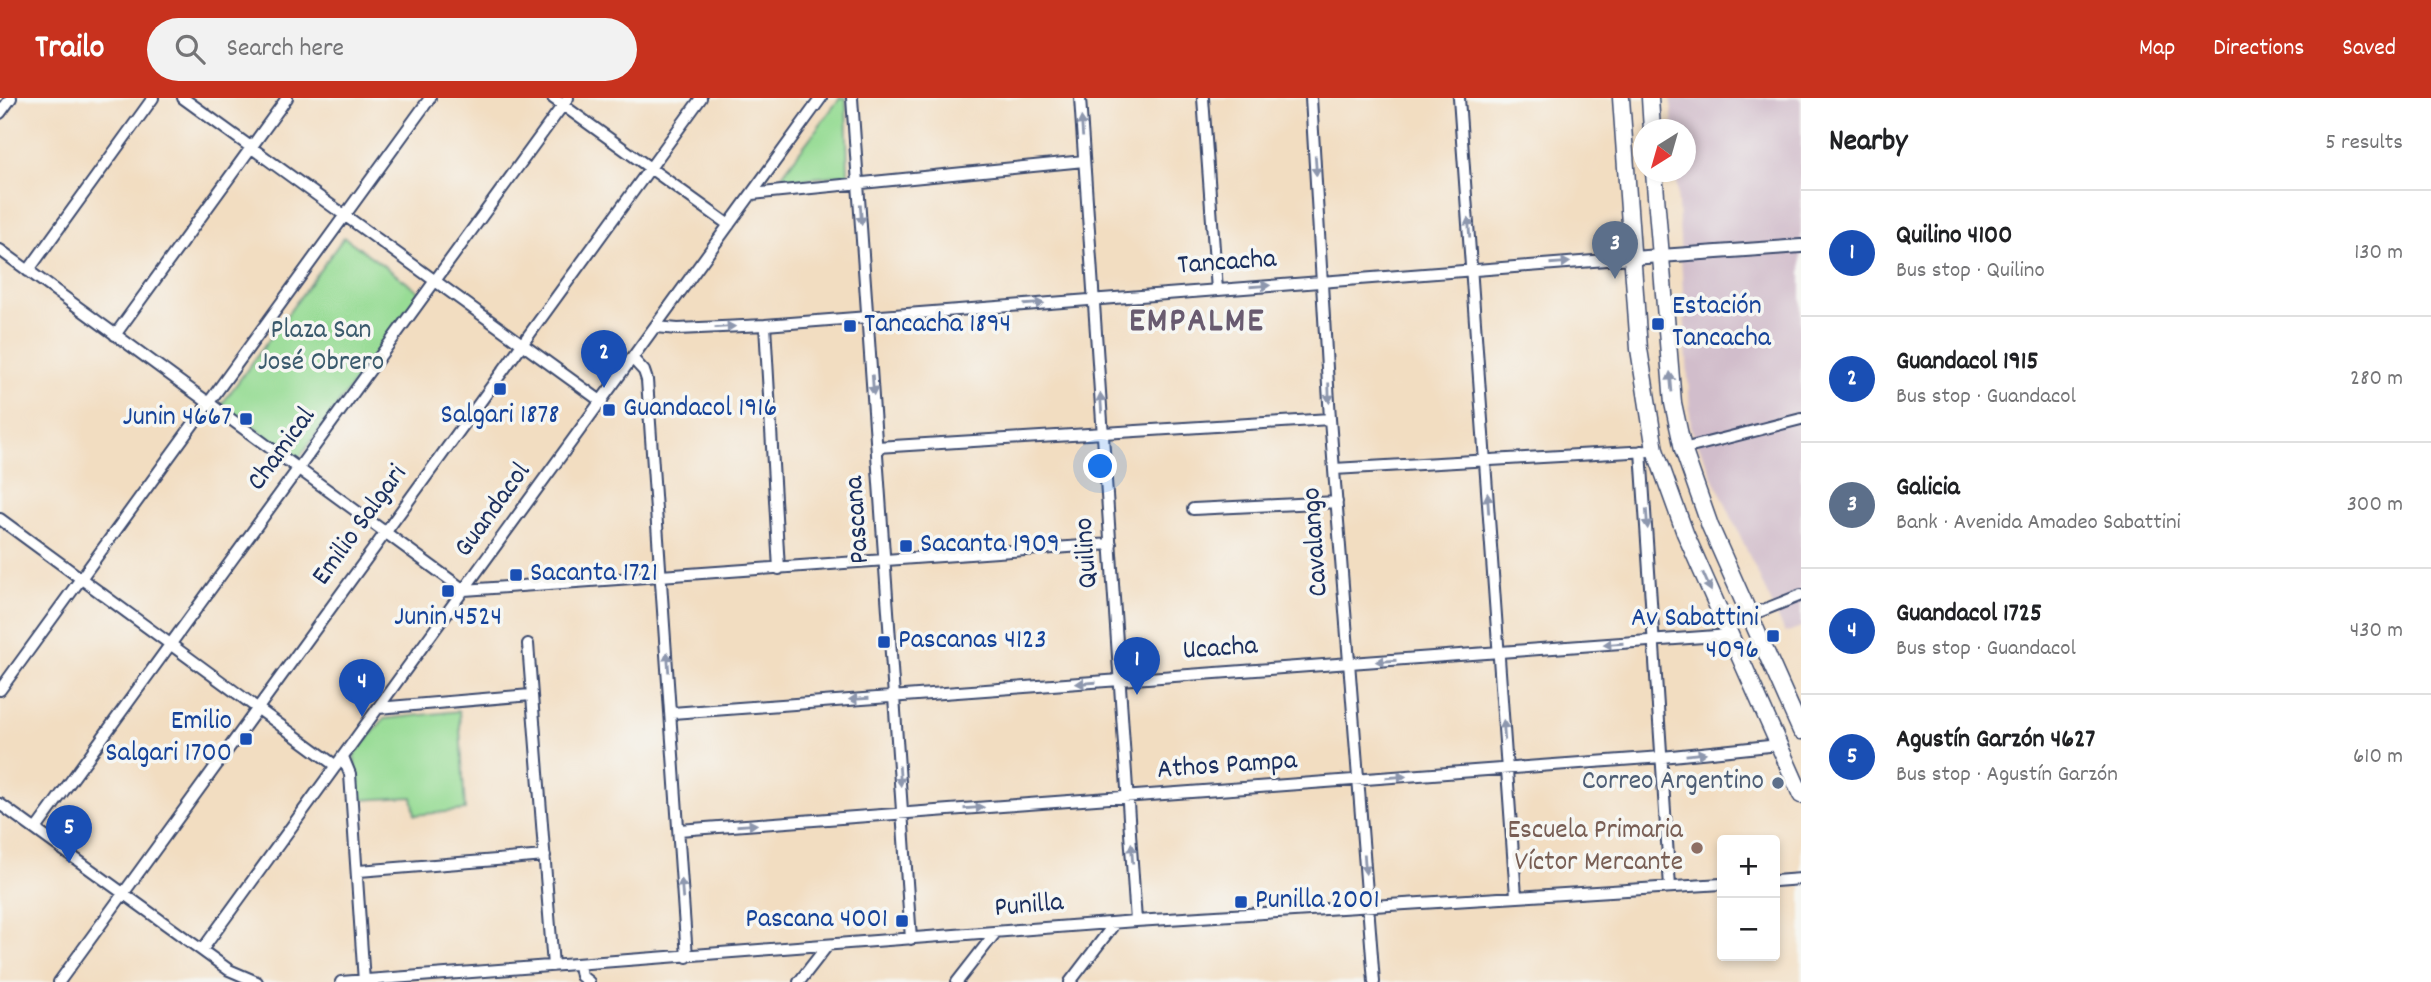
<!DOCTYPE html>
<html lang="en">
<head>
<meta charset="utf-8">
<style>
  :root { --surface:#fff; --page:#f2f2f2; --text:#202124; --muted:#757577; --line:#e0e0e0; --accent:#c8321e }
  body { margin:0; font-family:Dekko,sans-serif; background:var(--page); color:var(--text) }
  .controls { position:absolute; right:21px; bottom:21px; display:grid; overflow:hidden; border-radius:7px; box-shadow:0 4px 10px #0003 }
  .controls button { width:63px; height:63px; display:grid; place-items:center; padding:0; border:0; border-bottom:2px solid var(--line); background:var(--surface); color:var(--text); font:35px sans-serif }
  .compass { position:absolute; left:1633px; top:21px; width:63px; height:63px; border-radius:50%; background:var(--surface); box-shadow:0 4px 10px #0003; rotate:217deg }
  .you { position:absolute; left:1101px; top:369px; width:24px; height:24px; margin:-18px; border:5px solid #fff; border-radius:50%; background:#1a73e8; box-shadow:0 0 0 10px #1a73e833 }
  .badge { display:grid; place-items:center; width:46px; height:46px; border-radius:50%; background:var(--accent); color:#fff; font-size:23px; font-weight:700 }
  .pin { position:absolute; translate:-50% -58px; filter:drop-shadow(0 2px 4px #0008) }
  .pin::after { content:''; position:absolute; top:37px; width:24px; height:21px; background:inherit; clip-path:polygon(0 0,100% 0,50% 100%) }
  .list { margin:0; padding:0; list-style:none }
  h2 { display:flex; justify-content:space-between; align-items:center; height:91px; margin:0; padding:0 28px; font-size:30px }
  h2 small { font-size:23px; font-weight:400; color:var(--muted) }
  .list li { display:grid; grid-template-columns:46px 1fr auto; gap:21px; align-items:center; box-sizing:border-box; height:126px; padding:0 28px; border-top:2px solid var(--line) }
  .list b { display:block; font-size:26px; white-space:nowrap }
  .list p { margin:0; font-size:23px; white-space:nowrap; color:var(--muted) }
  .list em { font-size:23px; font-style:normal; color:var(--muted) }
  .icon { flex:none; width:38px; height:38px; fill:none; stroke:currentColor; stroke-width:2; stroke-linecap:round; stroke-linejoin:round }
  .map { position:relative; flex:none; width:1801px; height:884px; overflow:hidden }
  header { display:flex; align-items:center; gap:42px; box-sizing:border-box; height:98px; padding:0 35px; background:var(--accent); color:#fff }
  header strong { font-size:33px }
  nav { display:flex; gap:38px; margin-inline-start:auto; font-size:24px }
  .search { width:490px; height:63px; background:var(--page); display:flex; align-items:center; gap:18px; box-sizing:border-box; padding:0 24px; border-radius:38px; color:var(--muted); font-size:26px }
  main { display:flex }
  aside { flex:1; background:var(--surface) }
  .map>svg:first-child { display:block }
  .industrial { fill:#d1bdcb }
  .green { fill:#98dc95; stroke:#5a867a; stroke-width:2 }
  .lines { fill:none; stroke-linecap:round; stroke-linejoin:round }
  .minor-casing { stroke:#3b496d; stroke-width:14 }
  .tertiary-casing { stroke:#3b496d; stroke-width:16 }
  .primary-casing { stroke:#3b496d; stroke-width:19 }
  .minor { stroke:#fff; stroke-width:10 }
  .tertiary { stroke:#fff; stroke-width:12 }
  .primary { stroke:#fff; stroke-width:16 }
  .oneway { fill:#8d97ae }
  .transit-dot { fill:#1a4fb4; stroke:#f6f6f2; stroke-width:2.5 }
  .service-dot { fill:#5c6f8a; stroke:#f6f6f2; stroke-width:2.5 }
  .education-dot { fill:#8d6e63; stroke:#f6f6f2; stroke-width:2.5 }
  .labels { text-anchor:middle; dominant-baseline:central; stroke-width:7; stroke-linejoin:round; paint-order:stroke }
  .street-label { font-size:28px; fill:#1b2f5e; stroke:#f6f6f2 }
  .transit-label { font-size:28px; fill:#164399; stroke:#f6f6f2; text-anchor:start }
  .park-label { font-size:28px; fill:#3a5a6c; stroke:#f6f6f2 }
  .service-label { font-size:28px; fill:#4e5e75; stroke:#f6f6f2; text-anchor:end }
  .education-label { font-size:28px; fill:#785e54; stroke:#f6f6f2; text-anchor:end }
  .district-label { font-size:35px; font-weight:bold; letter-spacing:2px; fill:#695b70; stroke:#f6f6f2 }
</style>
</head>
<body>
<header>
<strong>Trailo</strong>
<div class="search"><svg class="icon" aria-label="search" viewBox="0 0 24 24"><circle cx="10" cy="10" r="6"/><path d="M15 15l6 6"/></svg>Search here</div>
<nav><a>Map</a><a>Directions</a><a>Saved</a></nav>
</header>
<main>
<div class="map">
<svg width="1801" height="884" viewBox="0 0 1801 884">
  <rect width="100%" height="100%" fill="#f6f6f2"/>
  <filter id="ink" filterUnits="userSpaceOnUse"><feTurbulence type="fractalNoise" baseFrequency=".0143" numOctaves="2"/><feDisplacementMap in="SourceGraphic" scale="14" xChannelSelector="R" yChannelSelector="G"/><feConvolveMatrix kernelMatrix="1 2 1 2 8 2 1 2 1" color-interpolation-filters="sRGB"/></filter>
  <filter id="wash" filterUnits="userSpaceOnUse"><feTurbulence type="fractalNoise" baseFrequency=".00686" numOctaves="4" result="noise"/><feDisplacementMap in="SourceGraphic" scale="28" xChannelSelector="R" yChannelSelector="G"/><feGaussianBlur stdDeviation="1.57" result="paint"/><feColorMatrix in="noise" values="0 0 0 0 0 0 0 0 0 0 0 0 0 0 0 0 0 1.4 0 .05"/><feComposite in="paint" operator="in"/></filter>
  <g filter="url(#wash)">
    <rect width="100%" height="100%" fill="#f2ddc1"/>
    <path class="industrial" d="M 1671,0 L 1801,0 L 1801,529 L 1785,535 L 1691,331 L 1676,74 L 1686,74 L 1686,32 L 1673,31 Z"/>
    <path class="green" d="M 840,0 L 846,0 L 848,76 L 777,84 Z
      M 344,139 L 420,194 L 298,361 L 222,306 Z
      M 459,613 L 465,712 L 415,717 L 412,699 L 359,702 L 354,657 L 384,621 Z"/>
  </g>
  <g filter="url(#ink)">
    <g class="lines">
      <defs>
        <path id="minor" d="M 183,0 L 602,304
          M 553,0 L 729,127
          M 852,0 L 911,841
          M 1080,0 L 1136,823
          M 1203,0 L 1217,192
          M 1311,0 L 1330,321 L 1374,884
          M 1459,0 L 1516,798
          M 0,15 L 11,0
          M 752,96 L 1084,63
          M 0,152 L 464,492
          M 28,173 L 153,0
          M 765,227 L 779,471
          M 656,229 L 678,231 L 765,227 L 1632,160
          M 115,237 L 287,0
          M 633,261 L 644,273 L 647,282 L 687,859
          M 877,349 L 1330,321
          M 1683,351 L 1801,321
          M 1641,353 L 1670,789
          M 1334,371 L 1649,353
          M 1193,411 L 1337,404
          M 0,421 L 336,668
          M 464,492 L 1111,446
          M 1751,517 L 1801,497
          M 528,546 L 553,868
          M 0,592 L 430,0
          M 378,610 L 531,597
          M 672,615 L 1730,537
          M 343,659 L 350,676 L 364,884
          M 0,706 L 229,872 L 257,884
          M 36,731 L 568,0
          M 679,732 L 1662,659 L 1779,647
          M 359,773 L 545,758
          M 1775,783 L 1801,781
          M 202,852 L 821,0
          M 579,867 L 581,878 L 589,884
          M 59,884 L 701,0
          M 341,884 L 1136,823 L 1722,786
          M 799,884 L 827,848
          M 957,884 L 996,834
          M 1070,884 L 1115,825"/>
        <path id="tertiary" d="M 1632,160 L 1801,148"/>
        <path id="primary" d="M 1621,0 L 1639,251 L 1655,352 L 1685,435 L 1801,697
          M 1650,0 L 1652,32
          M 1654,74 L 1673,305 L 1683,351 L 1710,428 L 1801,633"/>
      </defs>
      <use href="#minor" class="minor-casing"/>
      <use href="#tertiary" class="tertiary-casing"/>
      <use href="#primary" class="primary-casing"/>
      <use href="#minor" class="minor"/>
      <use href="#tertiary" class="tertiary"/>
      <use href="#primary" class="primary"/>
    </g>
    <defs><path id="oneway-solid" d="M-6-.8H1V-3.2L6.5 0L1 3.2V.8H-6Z" transform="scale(1.75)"/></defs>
    <g class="oneway">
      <use href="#oneway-solid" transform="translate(1082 29) rotate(-94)"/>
      <use href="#oneway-solid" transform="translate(1316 68) rotate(86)"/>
      <use href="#oneway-solid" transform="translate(861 117) rotate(86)"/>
      <use href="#oneway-solid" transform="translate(1469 129) rotate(-94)"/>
      <use href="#oneway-solid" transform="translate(1560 165) rotate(-4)"/>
      <use href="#oneway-solid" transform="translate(1260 188) rotate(-4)"/>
      <use href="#oneway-solid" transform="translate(1034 206) rotate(-4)"/>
      <use href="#oneway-solid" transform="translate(725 229) rotate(-3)"/>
      <use href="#oneway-solid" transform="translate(1671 284) rotate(-95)"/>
      <use href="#oneway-solid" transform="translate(873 287) rotate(86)"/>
      <use href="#oneway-solid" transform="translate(1329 295) rotate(88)"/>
      <use href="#oneway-solid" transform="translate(1101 305) rotate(-94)"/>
      <use href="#oneway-solid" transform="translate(1488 405) rotate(-94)"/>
      <use href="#oneway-solid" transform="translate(1647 421) rotate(86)"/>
      <use href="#oneway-solid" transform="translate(1707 484) rotate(66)"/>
      <use href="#oneway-solid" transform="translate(1613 546) rotate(176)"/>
      <use href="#oneway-solid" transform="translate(1386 563) rotate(176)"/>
      <use href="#oneway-solid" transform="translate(668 564) rotate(-94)"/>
      <use href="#oneway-solid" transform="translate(1086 585) rotate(176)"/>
      <use href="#oneway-solid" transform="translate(859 601) rotate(176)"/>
      <use href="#oneway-solid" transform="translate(1504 632) rotate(-94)"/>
      <use href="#oneway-solid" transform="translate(1696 656) rotate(-6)"/>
      <use href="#oneway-solid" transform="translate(900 678) rotate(86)"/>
      <use href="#oneway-solid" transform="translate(1396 679) rotate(-4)"/>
      <use href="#oneway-solid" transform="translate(974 710) rotate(-4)"/>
      <use href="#oneway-solid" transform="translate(747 727) rotate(-4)"/>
      <use href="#oneway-solid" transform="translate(1132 755) rotate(-94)"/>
      <use href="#oneway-solid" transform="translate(1365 766) rotate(86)"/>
      <use href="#oneway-solid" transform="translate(682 791) rotate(-94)"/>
    </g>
  </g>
  <g class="transit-dot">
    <rect x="1651" y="219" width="14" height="14" rx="3.5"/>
    <rect x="843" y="221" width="14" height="14" rx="3.5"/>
    <rect x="493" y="284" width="14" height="14" rx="3.5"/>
    <rect x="602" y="305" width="14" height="14" rx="3.5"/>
    <rect x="239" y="314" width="14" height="14" rx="3.5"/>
    <rect x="899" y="441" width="14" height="14" rx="3.5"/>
    <rect x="509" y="470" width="14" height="14" rx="3.5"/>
    <rect x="441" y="486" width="14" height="14" rx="3.5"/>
    <rect x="1766" y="531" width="14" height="14" rx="3.5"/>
    <rect x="877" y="537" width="14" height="14" rx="3.5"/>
    <rect x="239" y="634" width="14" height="14" rx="3.5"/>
    <rect x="1234" y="797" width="14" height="14" rx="3.5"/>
    <rect x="895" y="816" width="14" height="14" rx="3.5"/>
  </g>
  <circle class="service-dot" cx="1778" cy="685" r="7"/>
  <circle class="education-dot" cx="1697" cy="750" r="7"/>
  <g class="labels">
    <g class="street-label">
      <text transform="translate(1227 166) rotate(-4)">Tancacha</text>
      <text transform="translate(283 352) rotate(-54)">Chamical</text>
      <text transform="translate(494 413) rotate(-54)">Guandacol</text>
      <text transform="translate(859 422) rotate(-94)">Pascana</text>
      <text transform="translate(361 428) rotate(-54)">Emilio Salgari</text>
      <text transform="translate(1317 444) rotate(-94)">Cavalango</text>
      <text transform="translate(1088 455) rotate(-94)">Quilino</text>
      <text transform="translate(1220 552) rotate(-4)">Ucacha</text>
      <text transform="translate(1227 669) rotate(-4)">Athos Pampa</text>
      <text transform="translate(1029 809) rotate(-5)">Punilla</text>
    </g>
    <g class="transit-label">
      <text x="1672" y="210">Estación<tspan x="1672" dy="32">Tancacha</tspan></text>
      <text x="864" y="228">Tancacha 1894</text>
      <text x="623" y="312">Guandacol 1916</text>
      <text x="500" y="319" text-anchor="middle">Salgari 1878</text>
      <text x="232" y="321" text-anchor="end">Junin 4667</text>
      <text x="920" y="448">Sacanta 1909</text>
      <text x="530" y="477">Sacanta 1721</text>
      <text x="448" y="521" text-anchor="middle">Junin 4524</text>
      <text x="1759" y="522" text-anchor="end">Av Sabattini<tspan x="1759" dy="32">4096</tspan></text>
      <text x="898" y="544">Pascanas 4123</text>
      <text x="232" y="625" text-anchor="end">Emilio<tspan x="232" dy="32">Salgari 1700</tspan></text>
      <text x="1255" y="804">Punilla 2001</text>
      <text x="888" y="823" text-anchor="end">Pascana 4001</text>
    </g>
    <g class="park-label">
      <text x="321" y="234">Plaza San<tspan x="321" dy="32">José Obrero</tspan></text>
    </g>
    <g class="service-label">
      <text x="1764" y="685">Correo Argentino</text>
    </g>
    <g class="education-label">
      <text x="1683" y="734">Escuela Primaria<tspan x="1683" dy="32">Víctor Mercante</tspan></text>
    </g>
    <g class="district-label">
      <text x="1197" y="225">EMPALME</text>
    </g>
  </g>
</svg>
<div class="controls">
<button>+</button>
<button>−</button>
</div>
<svg class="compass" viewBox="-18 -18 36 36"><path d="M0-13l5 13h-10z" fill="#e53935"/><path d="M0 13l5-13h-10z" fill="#757577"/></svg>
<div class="you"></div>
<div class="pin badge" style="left:1137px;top:597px;background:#1a4fb4">1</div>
<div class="pin badge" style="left:604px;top:290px;background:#1a4fb4">2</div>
<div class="pin badge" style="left:1615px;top:181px;background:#5c6f8a">3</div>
<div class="pin badge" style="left:362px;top:619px;background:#1a4fb4">4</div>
<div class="pin badge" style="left:69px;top:765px;background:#1a4fb4">5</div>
</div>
<aside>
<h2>Nearby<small>5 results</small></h2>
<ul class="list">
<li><span class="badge" style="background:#1a4fb4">1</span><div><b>Quilino 4100</b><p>Bus stop · Quilino</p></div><em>130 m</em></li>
<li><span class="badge" style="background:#1a4fb4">2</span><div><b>Guandacol 1915</b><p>Bus stop · Guandacol</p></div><em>280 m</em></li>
<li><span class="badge" style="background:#5c6f8a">3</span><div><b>Galicia</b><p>Bank · Avenida Amadeo Sabattini</p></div><em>300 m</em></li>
<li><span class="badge" style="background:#1a4fb4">4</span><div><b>Guandacol 1725</b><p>Bus stop · Guandacol</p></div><em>430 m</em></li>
<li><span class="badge" style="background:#1a4fb4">5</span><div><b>Agustín Garzón 4627</b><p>Bus stop · Agustín Garzón</p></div><em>610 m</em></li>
</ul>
</aside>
</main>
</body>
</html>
